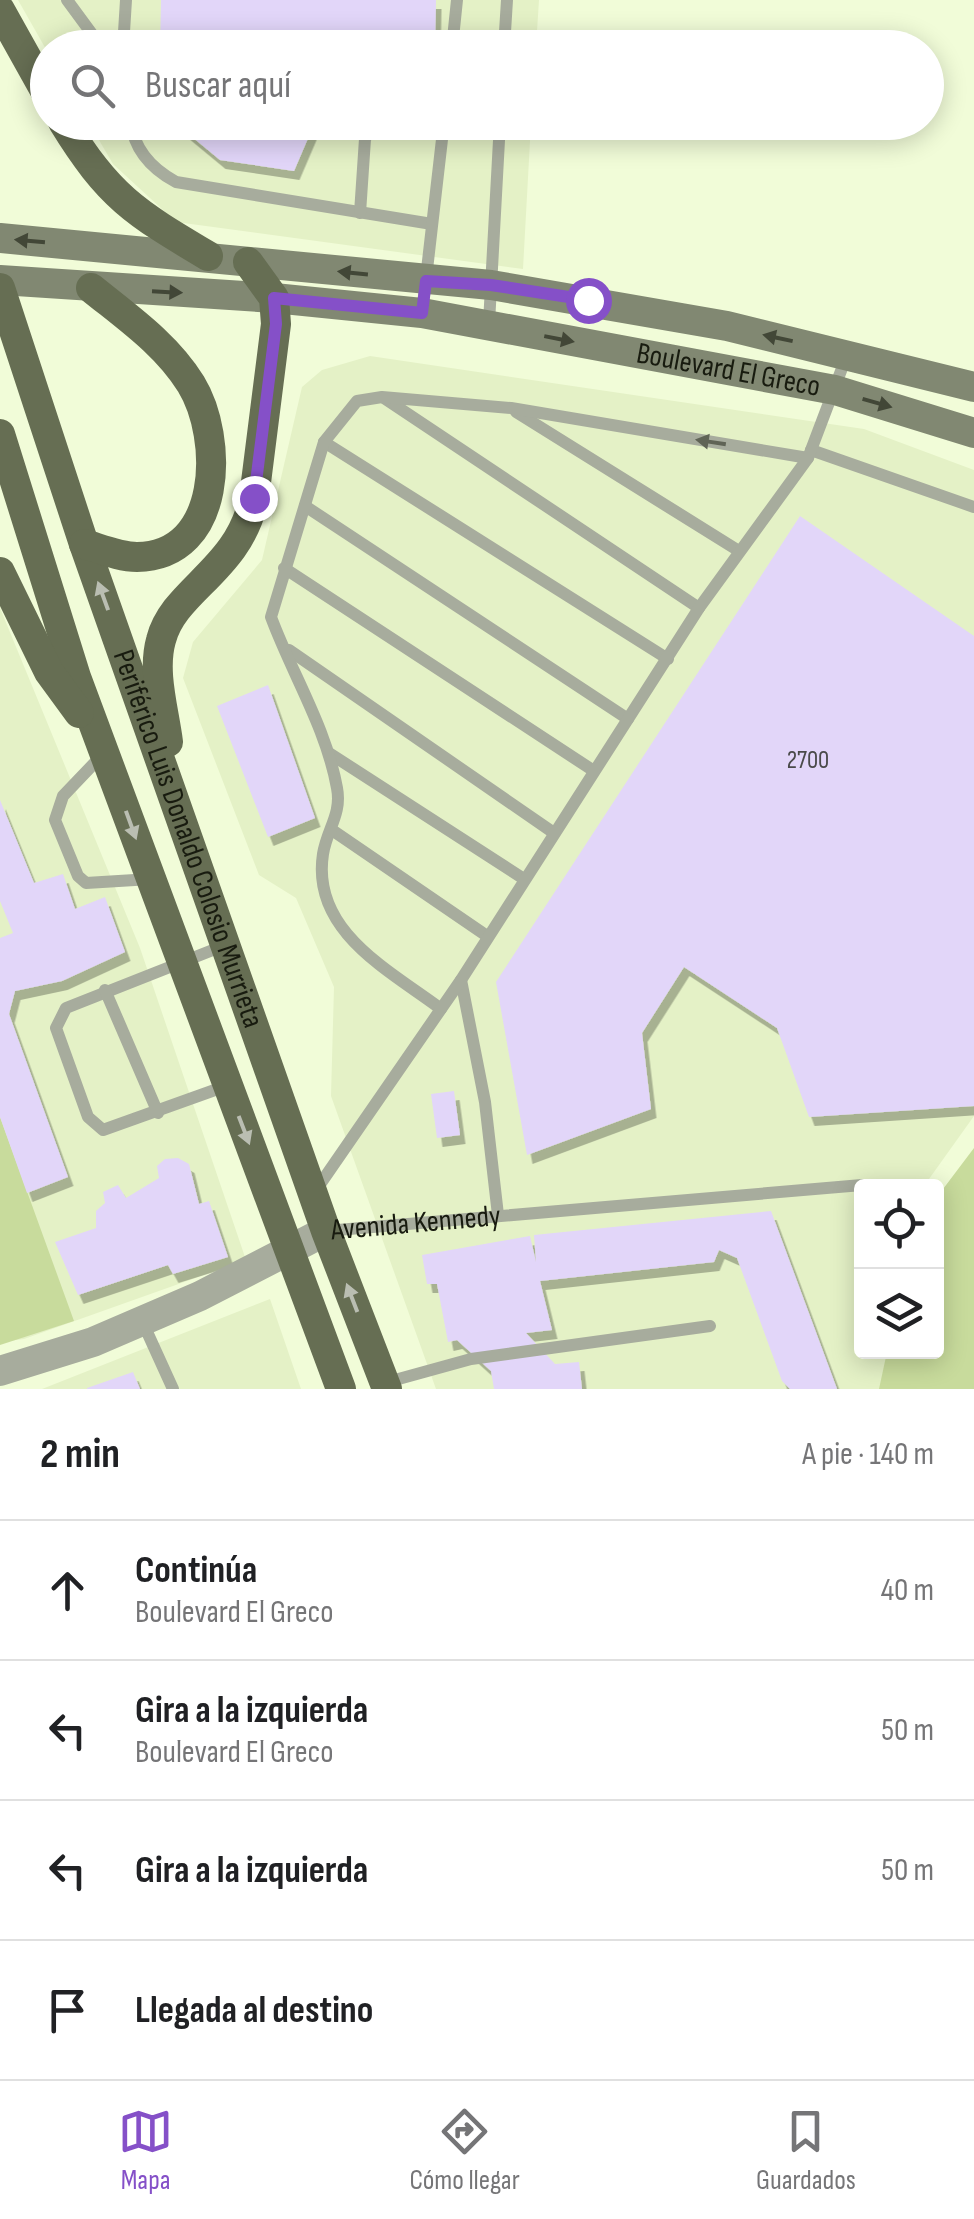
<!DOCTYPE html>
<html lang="es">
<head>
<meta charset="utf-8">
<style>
  :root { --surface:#fff; --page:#f2f2f2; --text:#202124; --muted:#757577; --line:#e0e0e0; --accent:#8550c8 }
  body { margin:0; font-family:"Sofia Sans Condensed",sans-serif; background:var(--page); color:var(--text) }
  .controls { position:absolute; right:30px; bottom:30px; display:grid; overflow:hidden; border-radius:10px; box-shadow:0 5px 25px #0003 }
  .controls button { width:90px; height:90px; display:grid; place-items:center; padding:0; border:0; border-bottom:2px solid var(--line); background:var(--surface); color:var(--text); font:50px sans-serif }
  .stop { position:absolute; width:30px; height:30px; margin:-22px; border:8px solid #8550c8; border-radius:50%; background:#fff }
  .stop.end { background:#8550c8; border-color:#fff; box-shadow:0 2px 10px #0008 }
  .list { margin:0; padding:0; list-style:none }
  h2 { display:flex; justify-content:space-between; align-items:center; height:130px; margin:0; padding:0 40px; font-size:42px }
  h2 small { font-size:32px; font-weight:400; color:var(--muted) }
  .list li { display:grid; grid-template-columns:65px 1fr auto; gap:30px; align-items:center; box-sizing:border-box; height:140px; padding:0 40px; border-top:2px solid var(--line) }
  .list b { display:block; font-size:38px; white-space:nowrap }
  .list p { margin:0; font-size:32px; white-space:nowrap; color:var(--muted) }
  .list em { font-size:32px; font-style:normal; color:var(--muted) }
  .icon { flex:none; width:55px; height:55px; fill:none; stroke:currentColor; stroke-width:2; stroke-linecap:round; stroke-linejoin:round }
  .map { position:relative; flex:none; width:974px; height:1389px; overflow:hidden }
  .search { position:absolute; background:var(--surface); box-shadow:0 5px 25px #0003; left:30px; right:30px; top:30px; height:110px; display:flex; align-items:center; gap:25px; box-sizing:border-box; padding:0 35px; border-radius:55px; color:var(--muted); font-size:38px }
  .sheet { height:690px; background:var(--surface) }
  nav { display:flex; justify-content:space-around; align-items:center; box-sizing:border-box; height:140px; border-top:2px solid var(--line); background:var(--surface); font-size:28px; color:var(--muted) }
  nav a { display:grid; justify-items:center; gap:5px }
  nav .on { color:var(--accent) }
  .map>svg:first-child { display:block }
  .built { fill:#e4f1c6 }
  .green { fill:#c8db9c }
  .building { fill:#e2d6f9; filter:url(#shadow) }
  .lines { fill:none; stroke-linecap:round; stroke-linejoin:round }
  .service { stroke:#a7ac9d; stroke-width:12 }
  .tertiary { stroke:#a7ac9d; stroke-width:30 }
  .secondary { stroke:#818872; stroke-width:30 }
  .primary { stroke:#666e53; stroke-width:30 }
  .oneway { fill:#424737 }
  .oneway2 { fill:#606456 }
  .oneway3 { fill:#babeb2 }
  .route { stroke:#8550c8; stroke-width:12 }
  .labels { text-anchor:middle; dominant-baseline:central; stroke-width:8; stroke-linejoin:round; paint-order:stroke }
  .number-label { font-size:25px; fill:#4a4a4a }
  .street-label { font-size:30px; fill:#181b0f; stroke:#fff }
</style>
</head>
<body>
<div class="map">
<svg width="974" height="1389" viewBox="0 0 974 1389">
  <defs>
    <filter id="shadow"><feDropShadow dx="5.5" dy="9" stdDeviation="0" flood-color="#0004"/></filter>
  </defs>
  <rect width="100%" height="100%" fill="#f1fcd8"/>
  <path class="built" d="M 18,0 L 539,0 L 536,47 L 48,48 L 47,51 Z
    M 89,123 L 531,123 L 523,269 L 176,222 L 113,164 Z
    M 370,356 L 864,429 L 974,470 L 974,1116 L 924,1186 L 862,1186 L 862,1352 L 936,1352 L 967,1389 L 436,1389 L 331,1096 L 334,987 L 296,898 L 259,875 L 183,678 L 193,642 L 262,560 L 302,387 L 322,370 Z
    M 0,608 L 140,948 L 246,1260 L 24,1339 L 0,1342 Z
    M 270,1299 L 301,1389 L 42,1389 Z"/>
  <path class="green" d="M 0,1117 L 74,1321 L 0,1345 Z
    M 974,1148 L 974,1389 L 879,1389 L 887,1352 L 936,1352 L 937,1197 Z"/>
  <path class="building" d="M 161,0 L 436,0 L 435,48 L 160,48 Z
    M 174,122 L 315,122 L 294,171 L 220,160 Z
    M 800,516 L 974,636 L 974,1106 L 809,1117 L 777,1028 L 684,967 L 642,1033 L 651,1109 L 527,1155 L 496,982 Z
    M 268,685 L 315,818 L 268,837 L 217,706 Z
    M 0,800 L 34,883 L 63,874 L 75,909 L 105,897 L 125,952 L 62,981 L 15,991 L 9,1014 L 68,1177 L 27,1193 L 0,1117 L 0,938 L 13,933 L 0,901 Z
    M 454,1091 L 460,1135 L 437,1138 L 431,1094 Z
    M 178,1158 L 189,1164 L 199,1204 L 209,1201 L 228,1257 L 173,1274 L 168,1265 L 78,1295 L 55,1242 L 96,1228 L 96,1211 L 105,1203 L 103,1192 L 118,1185 L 126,1198 L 159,1178 L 157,1166 L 165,1159 Z
    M 771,1211 L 837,1389 L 790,1389 L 782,1381 L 737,1258 L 719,1250 L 714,1262 L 540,1281 L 552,1330 L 526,1333 L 555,1364 L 579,1362 L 582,1389 L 494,1389 L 491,1371 L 457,1340 L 448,1342 L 437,1284 L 427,1284 L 422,1255 L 530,1236 L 536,1262 L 534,1235 Z
    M 133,1372 L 140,1389 L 87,1389 L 87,1388 Z"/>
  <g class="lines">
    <g class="service">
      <path d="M 67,0 L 95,38 L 123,47"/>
      <path d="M 123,48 L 126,0"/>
      <path d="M 452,48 L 457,0"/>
      <path d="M 504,48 L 507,0"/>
      <path d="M 131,122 C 134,150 152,169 176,182 L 432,224"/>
      <path d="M 412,122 L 443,125"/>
      <path d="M 360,213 L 365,139 L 375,122"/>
      <path d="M 422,313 L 444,122"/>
      <path d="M 489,323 L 500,122"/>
      <path d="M 384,398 L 699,608"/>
      <path d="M 516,412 L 739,551"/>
      <path d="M 324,442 L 668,659"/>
      <path d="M 811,450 L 974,507"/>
      <path d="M 305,506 L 628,719"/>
      <path d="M 284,568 L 594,771"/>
      <path d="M 289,650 L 554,833"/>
      <path d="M 104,753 L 63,796 L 55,820 L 78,876 L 86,883 L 151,879"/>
      <path d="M 329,753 L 524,879"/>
      <path d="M 332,830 L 487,936"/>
      <path d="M 223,946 L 66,1008 L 56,1028 L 88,1117 L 103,1130 L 226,1086"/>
      <path d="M 461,980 L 485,1102 L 498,1215"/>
      <path d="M 105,990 L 158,1113"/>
      <path d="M 441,1009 C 389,970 311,931 323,854 C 327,829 342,814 337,788 C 326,727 292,674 271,617 L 324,442 L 357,401 L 382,397 L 511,408 L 808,458"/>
      <path d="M 314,1193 L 461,980 L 699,608 L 808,458 L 847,355"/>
      <path id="s1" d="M 326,1231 L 862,1185"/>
      <path d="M 143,1323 L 173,1389"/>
      <path d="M 384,1383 L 471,1359 L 710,1326"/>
    </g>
    <path class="tertiary" d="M 0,1371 L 93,1342 L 200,1296 L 326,1231"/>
    <g class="secondary">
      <path d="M 0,238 L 491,285 L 727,326 L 974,387"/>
      <path id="s2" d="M 0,280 L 274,298 L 422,313 L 835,390 L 974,433"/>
    </g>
    <g class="primary">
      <path d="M 0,10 L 48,96"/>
      <path d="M 63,122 C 109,197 134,212 208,256"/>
      <path id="s3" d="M 0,288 L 84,544 L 326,1231 L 387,1389"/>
      <path d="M 0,434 L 76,677 L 341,1389"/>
      <path d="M 84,544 C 101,549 120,557 137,557 C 223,556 224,438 191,384 C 166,344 128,318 91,288"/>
      <path d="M 0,572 L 49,672 L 79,713"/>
      <path d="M 168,742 C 164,710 152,672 161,640 C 174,589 239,571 254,498 L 276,324 L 274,298 L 248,262"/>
    </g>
  </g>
  <defs><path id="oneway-solid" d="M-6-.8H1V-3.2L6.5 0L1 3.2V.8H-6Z" transform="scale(2.5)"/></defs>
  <g class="oneway">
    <use href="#oneway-solid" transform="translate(30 241) rotate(-175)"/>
    <use href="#oneway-solid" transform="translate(353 273) rotate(-174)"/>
    <use href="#oneway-solid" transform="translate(167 292) rotate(3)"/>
    <use href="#oneway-solid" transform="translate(778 338) rotate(-168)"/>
    <use href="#oneway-solid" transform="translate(559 339) rotate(11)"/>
    <use href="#oneway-solid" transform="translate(877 403) rotate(16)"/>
  </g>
  <use class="oneway2" href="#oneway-solid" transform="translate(711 442) rotate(-171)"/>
  <g class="oneway3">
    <use href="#oneway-solid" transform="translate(103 596) rotate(-110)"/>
    <use href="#oneway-solid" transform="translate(131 825) rotate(70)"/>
    <use href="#oneway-solid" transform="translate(244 1130) rotate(69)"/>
    <use href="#oneway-solid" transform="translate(352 1298) rotate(-111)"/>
  </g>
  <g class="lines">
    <path class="route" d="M 254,498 L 276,324 L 274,298 L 422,313 L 426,281 L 491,285 L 588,300"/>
  </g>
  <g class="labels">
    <g class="number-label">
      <text x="808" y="760">2700</text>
    </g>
    <g class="street-label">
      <text stroke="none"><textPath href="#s2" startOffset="735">Boulevard El Greco</textPath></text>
      <text stroke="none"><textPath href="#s3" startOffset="582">Periférico Luis Donaldo Colosio Murrieta</textPath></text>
      <text stroke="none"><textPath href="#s1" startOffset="90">Avenida Kennedy</textPath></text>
    </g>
  </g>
</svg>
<div class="controls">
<button><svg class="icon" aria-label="locate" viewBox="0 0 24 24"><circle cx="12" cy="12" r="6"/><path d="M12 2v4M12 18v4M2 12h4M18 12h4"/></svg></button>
<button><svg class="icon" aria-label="layers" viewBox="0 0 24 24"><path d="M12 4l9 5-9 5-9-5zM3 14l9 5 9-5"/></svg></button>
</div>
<div class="stop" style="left:588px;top:300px"></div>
<div class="stop end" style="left:254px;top:498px"></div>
<div class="search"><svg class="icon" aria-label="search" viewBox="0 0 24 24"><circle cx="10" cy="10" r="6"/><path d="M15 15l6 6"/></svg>Buscar aquí</div>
</div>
<section class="sheet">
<h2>2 min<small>A pie · 140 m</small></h2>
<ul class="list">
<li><svg class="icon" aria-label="ahead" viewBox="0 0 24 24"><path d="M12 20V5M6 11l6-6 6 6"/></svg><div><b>Continúa</b><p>Boulevard El Greco</p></div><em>40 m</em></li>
<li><svg class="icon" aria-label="left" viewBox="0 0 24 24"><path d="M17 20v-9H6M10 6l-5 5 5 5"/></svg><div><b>Gira a la izquierda</b><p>Boulevard El Greco</p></div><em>50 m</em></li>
<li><svg class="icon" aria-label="left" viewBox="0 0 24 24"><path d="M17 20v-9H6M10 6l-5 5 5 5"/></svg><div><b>Gira a la izquierda</b></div><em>50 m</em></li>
<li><svg class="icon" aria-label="arrive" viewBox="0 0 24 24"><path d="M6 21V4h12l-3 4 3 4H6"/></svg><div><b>Llegada al destino</b></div></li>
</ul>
</section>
<nav>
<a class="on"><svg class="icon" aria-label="map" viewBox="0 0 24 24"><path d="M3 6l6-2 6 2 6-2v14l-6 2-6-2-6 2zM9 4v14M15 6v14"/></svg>Mapa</a>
<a><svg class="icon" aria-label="directions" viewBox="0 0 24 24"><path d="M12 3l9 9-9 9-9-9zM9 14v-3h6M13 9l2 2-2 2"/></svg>Cómo llegar</a>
<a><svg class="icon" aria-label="saved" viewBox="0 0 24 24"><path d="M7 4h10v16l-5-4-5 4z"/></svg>Guardados</a>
</nav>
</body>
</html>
